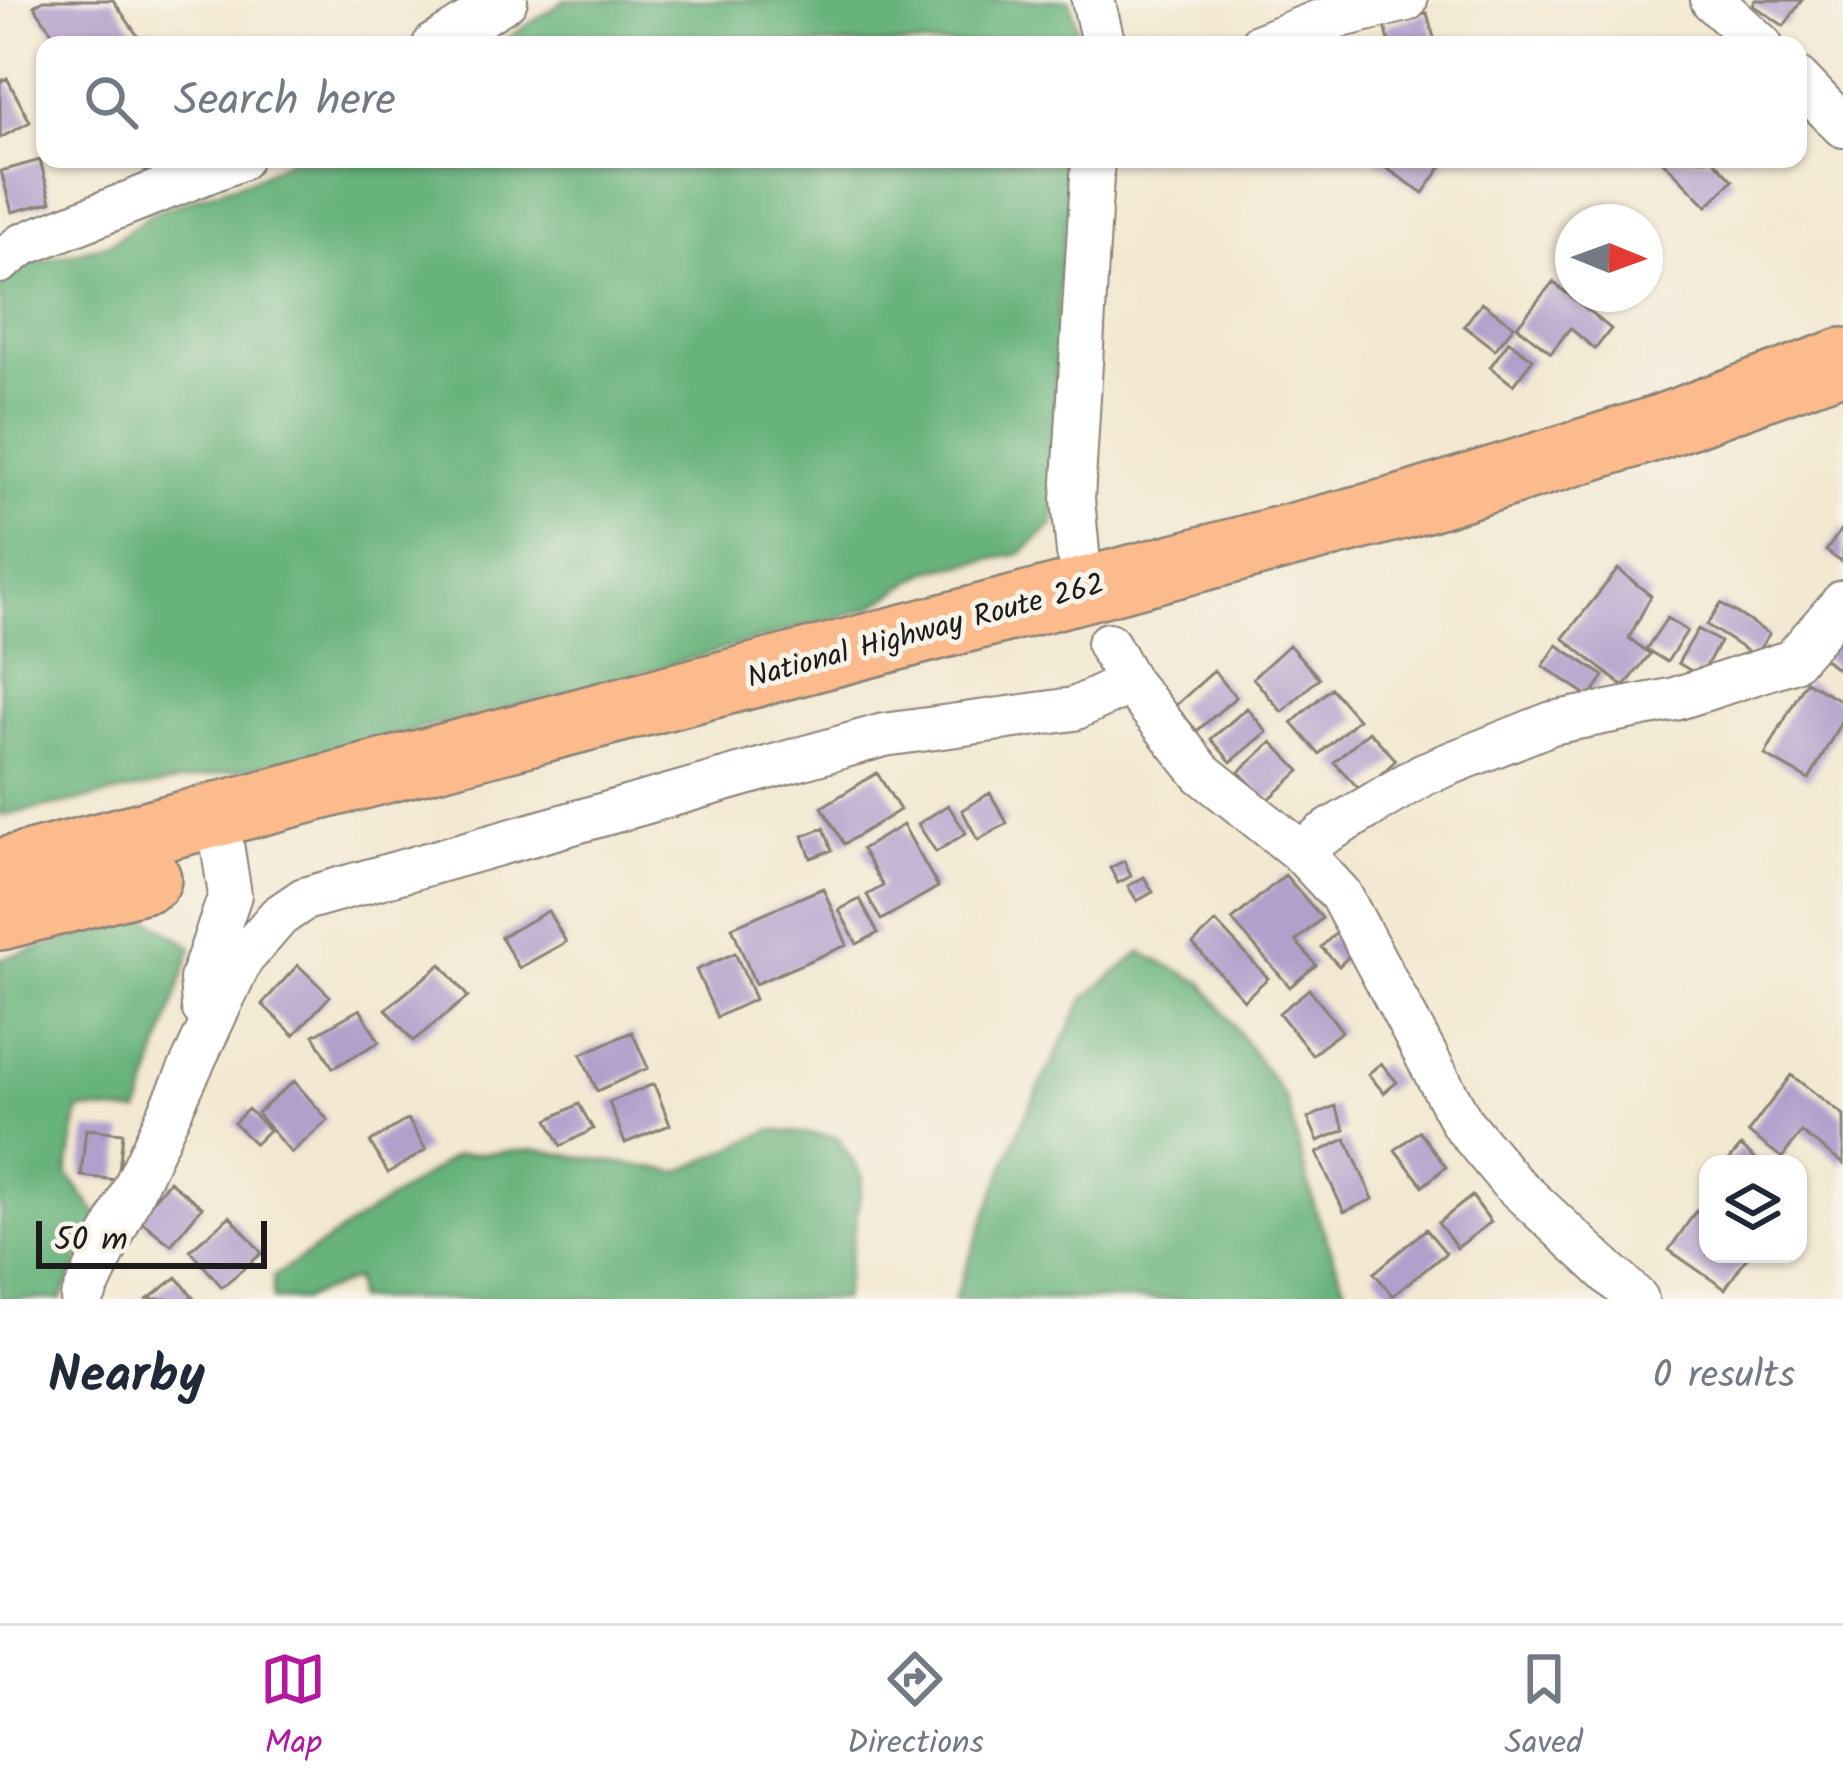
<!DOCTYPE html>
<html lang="en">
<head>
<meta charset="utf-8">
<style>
  :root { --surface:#fff; --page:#f6f6f7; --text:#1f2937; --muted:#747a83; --line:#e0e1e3; --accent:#b5179e }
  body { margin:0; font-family:Kalam,sans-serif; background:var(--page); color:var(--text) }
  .controls { position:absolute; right:36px; bottom:36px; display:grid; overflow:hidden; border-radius:24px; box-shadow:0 3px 9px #0004 }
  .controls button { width:108px; height:108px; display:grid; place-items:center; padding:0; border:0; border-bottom:3px solid var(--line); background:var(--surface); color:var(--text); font:60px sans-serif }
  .compass { position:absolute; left:1555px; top:204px; width:108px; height:108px; border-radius:50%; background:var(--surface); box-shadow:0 3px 9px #0004; rotate:91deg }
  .scale { position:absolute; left:36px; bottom:30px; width:231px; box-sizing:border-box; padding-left:12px; border:6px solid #1c1c1c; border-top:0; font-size:33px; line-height:42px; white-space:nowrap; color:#1c1c1c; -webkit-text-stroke:9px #f7f3e8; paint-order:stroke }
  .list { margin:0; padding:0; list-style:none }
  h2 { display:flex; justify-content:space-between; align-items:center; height:156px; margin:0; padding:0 48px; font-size:51px }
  h2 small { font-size:39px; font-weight:400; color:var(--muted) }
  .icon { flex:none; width:66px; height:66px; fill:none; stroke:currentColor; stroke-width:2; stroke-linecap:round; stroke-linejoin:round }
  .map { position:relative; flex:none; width:1843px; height:1299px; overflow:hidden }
  .search { position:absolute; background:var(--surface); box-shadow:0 3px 9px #0004; left:36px; right:36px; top:36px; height:132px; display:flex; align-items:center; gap:30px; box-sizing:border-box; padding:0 42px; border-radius:24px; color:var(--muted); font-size:45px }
  .sheet { height:324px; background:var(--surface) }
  nav { display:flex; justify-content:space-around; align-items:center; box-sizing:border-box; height:168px; border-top:3px solid var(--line); background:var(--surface); font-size:33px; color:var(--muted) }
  nav a { display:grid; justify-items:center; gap:6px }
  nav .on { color:var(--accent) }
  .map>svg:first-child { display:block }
  .forest { fill:#68b27b; stroke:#42674c; stroke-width:3 }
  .building { fill:#b2a0cc }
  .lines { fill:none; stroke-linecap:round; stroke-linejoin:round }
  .minor-casing { stroke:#888276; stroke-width:46 }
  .highway-casing { stroke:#888276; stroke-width:68 }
  .minor { stroke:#fff; stroke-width:42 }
  .highway { stroke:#fbbb8c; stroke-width:63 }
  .labels { text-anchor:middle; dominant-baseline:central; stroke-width:10; stroke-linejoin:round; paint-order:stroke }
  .street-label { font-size:30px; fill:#1c1c1c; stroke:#f7f3e8 }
</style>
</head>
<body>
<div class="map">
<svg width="1843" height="1299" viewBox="0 0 1843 1299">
  <rect width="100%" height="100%" fill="#f7f3e8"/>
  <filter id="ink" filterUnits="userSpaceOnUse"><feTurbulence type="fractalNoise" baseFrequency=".00833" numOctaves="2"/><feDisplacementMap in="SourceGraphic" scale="24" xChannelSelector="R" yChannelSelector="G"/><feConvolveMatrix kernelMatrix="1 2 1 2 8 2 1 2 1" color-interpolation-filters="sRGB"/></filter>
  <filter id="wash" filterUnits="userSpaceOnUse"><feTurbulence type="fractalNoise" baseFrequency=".004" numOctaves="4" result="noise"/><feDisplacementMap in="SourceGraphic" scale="48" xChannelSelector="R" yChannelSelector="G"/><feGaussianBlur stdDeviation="2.7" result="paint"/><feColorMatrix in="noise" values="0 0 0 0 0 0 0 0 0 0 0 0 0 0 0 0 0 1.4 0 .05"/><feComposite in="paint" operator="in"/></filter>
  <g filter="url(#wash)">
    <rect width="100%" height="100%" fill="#f3e8d1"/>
    <path class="forest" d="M 566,0 L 1070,0 L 1082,45 L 497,45 Z
      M 291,159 L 1078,159 C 1050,277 1057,403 1054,524 L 1020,554 L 928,571 L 870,608 L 592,687 L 311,756 L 0,816 L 0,281 L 17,267 L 110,244 L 152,213 L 260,176 Z
      M 146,917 L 192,947 L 139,1113 L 79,1109 L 67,1174 L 99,1217 L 61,1299 L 0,1299 L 0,959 Z
      M 1141,952 L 1203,983 L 1286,1099 L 1315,1208 L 1350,1299 L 954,1299 L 1020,1126 L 1084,999 Z
      M 771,1130 L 837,1137 L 863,1177 L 843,1299 L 356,1299 L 355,1279 L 303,1299 L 273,1299 L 273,1277 L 456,1155 L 536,1150 L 679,1172 Z"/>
    <g id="blocks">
      <path class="building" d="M 43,0 L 113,0 L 144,45 L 61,45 L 34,6 Z
        M 1756,0 L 1802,0 L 1784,26 L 1753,5 Z
        M 1427,13 L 1436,45 L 1390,45 L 1385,26 Z
        M 7,78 L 30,122 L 0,138 L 0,82 Z
        M 140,159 L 200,159 L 149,180 Z
        M 1373,159 L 1447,159 L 1423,193 Z
        M 1661,159 L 1713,159 L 1733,180 L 1707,206 Z
        M 40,160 L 51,202 L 12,212 L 1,171 Z
        M 1553,282 L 1611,329 L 1595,349 L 1570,328 L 1551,353 L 1517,326 Z
        M 1482,302 L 1514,326 L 1495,350 L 1464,326 Z
        M 1509,341 L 1533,359 L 1513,385 L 1490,367 Z
        M 1843,527 L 1843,563 L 1826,551 Z
        M 1618,569 L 1651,596 L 1629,638 L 1650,654 L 1624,687 L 1563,638 Z
        M 1721,603 L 1769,634 L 1755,656 L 1707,625 Z
        M 1667,618 L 1687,631 L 1667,662 L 1646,649 Z
        M 1698,629 L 1720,642 L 1700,676 L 1678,663 Z
        M 1843,629 L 1843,674 L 1821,656 Z
        M 1289,645 L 1319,678 L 1282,712 L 1253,678 Z
        M 1557,645 L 1604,676 L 1590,697 L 1543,666 Z
        M 1214,671 L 1236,697 L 1197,731 L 1175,706 Z
        M 1806,681 L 1843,702 L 1843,718 L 1809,780 L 1765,755 Z
        M 1331,688 L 1358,719 L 1319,754 L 1292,723 Z
        M 1247,708 L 1267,732 L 1231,762 L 1211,739 Z
        M 1369,731 L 1396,760 L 1362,792 L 1334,762 Z
        M 1272,742 L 1300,771 L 1267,801 L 1239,772 Z
        M 877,773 L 900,810 L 844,844 L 822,807 Z
        M 990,793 L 1007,823 L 978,840 L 962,810 Z
        M 948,805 L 966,833 L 936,852 L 918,824 Z
        M 903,825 L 938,887 L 881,920 L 867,895 L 883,886 L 862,849 Z
        M 824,828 L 832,850 L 811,858 L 803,836 Z
        M 1124,861 L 1131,876 L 1118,883 L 1110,868 Z
        M 1285,875 L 1322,918 L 1296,941 L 1316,965 L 1290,987 L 1232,920 Z
        M 1144,877 L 1153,892 L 1137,901 L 1128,886 Z
        M 823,888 L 847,945 L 755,984 L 732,927 Z
        M 860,899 L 878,933 L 857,944 L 839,910 Z
        M 548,911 L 566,942 L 519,968 L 501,937 Z
        M 1216,922 L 1268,978 L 1244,1000 L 1193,944 Z
        M 1337,932 L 1355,950 L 1339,966 L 1321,947 Z
        M 735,953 L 755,999 L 717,1017 L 696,970 Z
        M 441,964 L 468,997 L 413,1041 L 386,1009 Z
        M 298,965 L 330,996 L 294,1035 L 262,1004 Z
        M 1309,989 L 1342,1031 L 1312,1055 L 1279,1013 Z
        M 360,1009 L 379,1042 L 333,1068 L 314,1035 Z
        M 632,1032 L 648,1068 L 597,1091 L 581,1054 Z
        M 1381,1063 L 1397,1082 L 1384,1093 L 1368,1074 Z
        M 1791,1075 L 1843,1115 L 1843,1164 L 1801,1132 L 1782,1158 L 1748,1132 Z
        M 294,1081 L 328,1120 L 291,1153 L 257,1113 Z
        M 654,1084 L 670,1125 L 625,1143 L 609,1102 Z
        M 579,1104 L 593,1129 L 561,1146 L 548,1120 Z
        M 1335,1106 L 1345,1130 L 1318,1141 L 1308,1118 Z
        M 248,1109 L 269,1130 L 255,1144 L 234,1123 Z
        M 408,1119 L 426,1150 L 388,1173 L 370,1142 Z
        M 86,1129 L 123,1133 L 118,1180 L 81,1176 Z
        M 1419,1131 L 1446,1167 L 1423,1186 L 1395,1150 Z
        M 1346,1139 L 1373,1199 L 1344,1212 L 1317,1153 Z
        M 1741,1146 L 1762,1164 L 1726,1164 Z
        M 169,1181 L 202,1207 L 171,1245 L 138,1219 Z
        M 1472,1196 L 1491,1222 L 1457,1248 L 1438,1223 Z
        M 1696,1211 L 1708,1220 L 1708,1254 L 1749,1254 L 1725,1289 L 1669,1250 Z
        M 230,1216 L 262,1253 L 222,1287 L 190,1250 Z
        M 1426,1229 L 1446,1253 L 1393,1296 L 1374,1273 Z
        M 177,1277 L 194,1299 L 148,1299 Z"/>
    </g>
  </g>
  <g filter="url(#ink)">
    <use href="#blocks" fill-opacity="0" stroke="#888276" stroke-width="3"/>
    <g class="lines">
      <defs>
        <path id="minor" d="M 1093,0 L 1104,45
          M 1712,0 L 1761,45
          M 434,45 L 506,0
          M 1260,45 L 1317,22 L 1406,0
          M 1798,79 L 1843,126
          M 0,262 L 22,245 L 240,159
          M 1078,553 L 1073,499 L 1093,159
          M 1108,644 L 1130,683 L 1202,773 L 1302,853 L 1340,894 L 1462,1123 L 1510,1181 L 1637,1299
          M 1302,853 L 1322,835 L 1424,774 L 1552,723 L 1675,699 L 1792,661 L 1843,602
          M 203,1007 L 201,979 L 230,895 L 218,818
          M 82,1299 L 241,960 L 279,916 L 304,899 L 884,735 L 1074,709 L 1130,683"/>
        <path id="highway" d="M 0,871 L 1402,507 L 1657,428 L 1843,360
          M 0,918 L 149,879"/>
      </defs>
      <use href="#minor" class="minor-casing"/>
      <use href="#highway" class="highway-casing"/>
      <use href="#minor" class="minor"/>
      <use href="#highway" class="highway"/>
    </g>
  </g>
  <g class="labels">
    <g class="street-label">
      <text transform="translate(926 632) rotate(-15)">National Highway Route 262</text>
    </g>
  </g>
</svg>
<div class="controls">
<button><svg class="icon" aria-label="layers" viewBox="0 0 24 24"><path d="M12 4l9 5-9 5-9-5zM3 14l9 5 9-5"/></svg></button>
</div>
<svg class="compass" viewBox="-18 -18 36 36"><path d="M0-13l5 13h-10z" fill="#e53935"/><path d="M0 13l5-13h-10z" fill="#747a83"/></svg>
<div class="scale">50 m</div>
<div class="search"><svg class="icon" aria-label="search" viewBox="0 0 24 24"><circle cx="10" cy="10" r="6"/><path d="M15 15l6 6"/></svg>Search here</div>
</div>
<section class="sheet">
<h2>Nearby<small>0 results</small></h2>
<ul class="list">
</ul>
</section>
<nav>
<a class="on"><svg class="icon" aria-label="map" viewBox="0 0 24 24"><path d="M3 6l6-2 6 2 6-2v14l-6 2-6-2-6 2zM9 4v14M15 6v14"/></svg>Map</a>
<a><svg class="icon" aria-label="directions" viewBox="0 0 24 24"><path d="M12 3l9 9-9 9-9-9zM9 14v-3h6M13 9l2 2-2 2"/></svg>Directions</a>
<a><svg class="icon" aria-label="saved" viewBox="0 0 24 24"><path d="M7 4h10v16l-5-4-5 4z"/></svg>Saved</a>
</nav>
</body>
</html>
